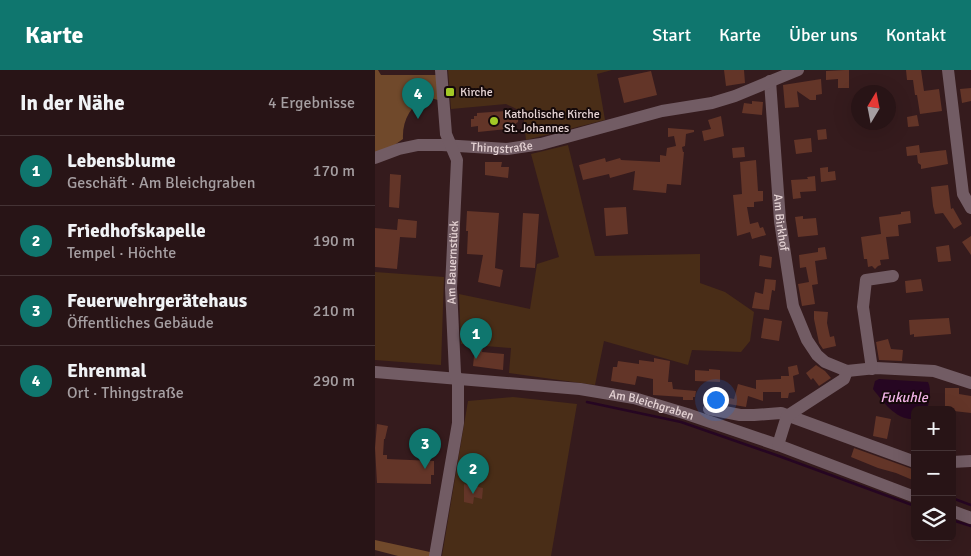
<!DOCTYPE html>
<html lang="de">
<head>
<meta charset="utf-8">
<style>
  :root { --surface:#281416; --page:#342123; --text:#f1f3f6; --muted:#a59ea1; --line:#443335; --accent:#0f766e }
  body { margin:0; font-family:Signika,sans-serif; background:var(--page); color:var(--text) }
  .controls { position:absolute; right:15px; bottom:15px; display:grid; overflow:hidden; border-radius:8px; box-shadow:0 5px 20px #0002 }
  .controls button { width:45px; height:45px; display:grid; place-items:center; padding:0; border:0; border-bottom:1px solid var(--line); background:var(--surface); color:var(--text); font:25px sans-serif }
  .compass { position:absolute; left:476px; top:15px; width:45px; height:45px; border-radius:50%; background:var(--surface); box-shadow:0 5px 20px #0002; rotate:10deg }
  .you { position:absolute; left:340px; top:329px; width:18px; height:18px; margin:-12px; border:4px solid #fff; border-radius:50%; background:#1a73e8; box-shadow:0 0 0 8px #1a73e833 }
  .badge { display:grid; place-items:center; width:32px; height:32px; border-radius:50%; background:var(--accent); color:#fff; font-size:16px; font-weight:700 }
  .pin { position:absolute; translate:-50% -41px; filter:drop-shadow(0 1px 2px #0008) }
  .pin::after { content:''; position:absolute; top:26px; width:18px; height:15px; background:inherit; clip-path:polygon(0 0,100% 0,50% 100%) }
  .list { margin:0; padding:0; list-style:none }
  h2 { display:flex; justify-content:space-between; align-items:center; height:65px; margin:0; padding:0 20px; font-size:21px }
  h2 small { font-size:16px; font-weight:400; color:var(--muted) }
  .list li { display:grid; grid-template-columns:32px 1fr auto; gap:15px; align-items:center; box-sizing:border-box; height:70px; padding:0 20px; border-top:1px solid var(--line) }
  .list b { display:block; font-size:19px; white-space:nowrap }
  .list p { margin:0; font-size:16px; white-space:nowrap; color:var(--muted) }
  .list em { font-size:16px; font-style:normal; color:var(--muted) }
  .icon { flex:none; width:28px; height:28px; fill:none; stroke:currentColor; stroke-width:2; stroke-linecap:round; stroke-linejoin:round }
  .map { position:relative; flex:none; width:596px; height:486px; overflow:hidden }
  header { display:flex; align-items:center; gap:30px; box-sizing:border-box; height:70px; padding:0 25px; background:var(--accent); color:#fff }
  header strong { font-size:24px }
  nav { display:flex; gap:28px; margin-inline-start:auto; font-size:18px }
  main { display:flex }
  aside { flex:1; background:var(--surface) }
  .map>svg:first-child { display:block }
  .green { fill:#492d17 }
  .forest { fill:#70492b }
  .water { fill:#260622 }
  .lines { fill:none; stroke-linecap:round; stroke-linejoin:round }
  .stream { stroke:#260622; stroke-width:2.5 }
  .building { fill:#633528 }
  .minor { stroke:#725c64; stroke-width:12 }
  .poi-dot { fill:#a3c926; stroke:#15090a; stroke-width:2 }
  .labels { text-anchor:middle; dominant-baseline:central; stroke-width:4; stroke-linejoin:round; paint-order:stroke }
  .poi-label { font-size:12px; fill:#e6d4d5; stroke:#15090a; text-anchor:start }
  .street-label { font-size:12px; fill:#e6d4d5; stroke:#15090a }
  .water-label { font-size:14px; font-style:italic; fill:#f3b4e8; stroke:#15090a }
</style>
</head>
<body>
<header>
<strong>Karte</strong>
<nav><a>Start</a><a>Karte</a><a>Über uns</a><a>Kontakt</a></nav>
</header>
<main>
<aside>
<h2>In der Nähe<small>4 Ergebnisse</small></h2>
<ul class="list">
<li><span class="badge">1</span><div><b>Lebensblume</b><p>Geschäft · Am Bleichgraben</p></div><em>170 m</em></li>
<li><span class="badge">2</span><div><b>Friedhofskapelle</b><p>Tempel · Höchte</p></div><em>190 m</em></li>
<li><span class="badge">3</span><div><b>Feuerwehrgerätehaus</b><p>Öffentliches Gebäude</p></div><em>210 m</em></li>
<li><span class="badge">4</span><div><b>Ehrenmal</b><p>Ort · Thingstraße</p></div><em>290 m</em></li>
</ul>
</aside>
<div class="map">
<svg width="596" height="486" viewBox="0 0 596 486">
  <rect width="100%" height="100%" fill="#351b1d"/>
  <path class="green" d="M 73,0 L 237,0 L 222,4 L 230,50 L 151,70 L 148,42 L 131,34 L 76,39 Z
    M 193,75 L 220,186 L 325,184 L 325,213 L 350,222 L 379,242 L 375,271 L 366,282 L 317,280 L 313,295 L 229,271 L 220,315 L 134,303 L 136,278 L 86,274 L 84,224 L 155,239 L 162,194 L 184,187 L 156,84 Z
    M 0,202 L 69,207 L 66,295 L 0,290 Z
    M 138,327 L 202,334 L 176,486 L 67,486 L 93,331 Z"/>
  <path class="forest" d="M 0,0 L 3,0 L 6,5 L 62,5 L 63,30 L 52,27 C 36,35 27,50 28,69 L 18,76 L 0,85 Z
    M 0,470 L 55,482 L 55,486 L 23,486 L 0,480 Z"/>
  <path class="water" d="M 504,309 L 553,312 C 557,320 554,332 552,340 L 540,340 L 540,349 C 522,351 508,332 498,319 L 500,311 Z"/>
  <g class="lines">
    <path class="stream" d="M 212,332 L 306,352 L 401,385 L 540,436
      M 577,428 L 596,435
      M 577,450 L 596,456"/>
  </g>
  <path class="building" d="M 349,0 L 369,0 L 370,13 L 351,16 Z
    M 470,0 L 474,0 L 474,18 L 463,18 L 463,9 L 451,10 L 451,1 Z
    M 531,0 L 546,0 L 549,21 L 564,19 L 567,41 L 545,44 L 542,25 L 540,25 L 538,10 L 532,10 Z
    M 276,1 L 282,25 L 249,33 L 243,8 Z
    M 446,9 L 447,24 L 441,25 L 441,30 L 435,30 L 422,21 L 424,37 L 410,38 L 408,15 Z
    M 596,18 L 596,31 L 587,33 L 585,19 Z
    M 377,31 L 388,32 L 387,45 L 367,43 L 369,33 L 377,34 Z
    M 131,41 L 132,45 L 138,44 L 143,46 L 143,52 L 140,54 L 140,61 L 132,62 L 132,59 L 103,62 L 103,56 L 96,57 L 96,49 L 99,49 L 99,46 L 102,46 L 102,43 Z
    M 542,45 L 544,56 L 533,57 L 532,47 Z
    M 346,46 L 349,66 L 329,71 L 327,61 L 336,59 L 333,50 Z
    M 293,58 L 319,60 L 319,62 L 311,64 L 310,76 L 307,77 L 308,82 L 309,82 L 306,115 L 292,114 L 291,123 L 258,120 L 260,101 L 235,108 L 234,104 L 208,110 L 204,95 L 230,88 L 231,92 L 245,88 L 246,90 L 285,92 L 285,85 L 291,86 L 292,78 L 301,76 L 299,66 L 293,67 Z
    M 451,59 L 452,69 L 443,70 L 442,60 Z
    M 436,68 L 437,82 L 421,84 L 419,70 Z
    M 544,75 L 545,83 L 571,80 L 573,94 L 546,99 L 546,95 L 543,93 L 542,85 L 532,86 L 531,77 Z
    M 369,77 L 370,87 L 358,88 L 357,78 Z
    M 381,90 L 383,121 L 388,121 L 388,131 L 379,132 L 379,137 L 372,137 L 375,154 L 383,152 L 385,158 L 388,157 L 391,165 L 377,169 L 375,162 L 362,166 L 358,125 L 367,124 L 365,92 Z
    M 110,92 L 127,92 L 126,97 L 134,97 L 133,108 L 110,105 Z
    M 453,97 L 453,102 L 460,101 L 461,110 L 446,112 L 445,98 Z
    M 15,104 L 26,105 L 24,138 L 14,137 Z
    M 440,106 L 441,121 L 425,122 L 426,128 L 418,129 L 416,110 L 433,109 L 432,107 Z
    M 573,115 L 576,139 L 578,138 L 587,154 L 579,159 L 568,143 L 560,144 L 558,136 L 556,117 Z
    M 251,137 L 253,164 L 231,166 L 229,138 Z
    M 92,141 L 124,143 L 120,198 L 128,200 L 125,217 L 103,212 L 108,185 L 92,184 L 93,161 L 91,161 Z
    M 535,141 L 536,153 L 523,155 L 524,166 L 511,167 L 514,189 L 505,190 L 506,195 L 503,196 L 500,199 L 497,196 L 493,197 L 492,189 L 489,189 L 486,167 L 506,164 L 504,147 L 526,144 L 526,142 Z
    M 148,143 L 164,144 L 160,198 L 145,197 Z
    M 428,146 L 428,149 L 441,148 L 443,165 L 423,167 L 420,147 Z
    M 23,149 L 42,151 L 41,168 L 25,167 L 22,199 L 0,197 L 0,158 L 22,160 Z
    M 596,166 L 596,185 L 587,172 Z
    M 574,175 L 576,191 L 563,192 L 561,177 Z
    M 450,177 L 452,189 L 440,191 L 443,214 L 437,215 L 440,234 L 427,236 L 423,214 L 434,212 L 431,197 L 425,198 L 424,185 L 443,182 L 443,178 Z
    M 385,185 L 397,187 L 396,198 L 384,196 Z
    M 390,209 L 401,210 L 400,221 L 397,220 L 394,240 L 377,238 L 380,222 L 388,224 Z
    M 546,209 L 548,221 L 531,223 L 530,211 Z
    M 439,241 L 453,242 L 452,253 L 455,267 L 459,266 L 461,276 L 448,279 L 444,273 L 439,249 Z
    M 389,248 L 407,251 L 404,271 L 386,268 Z
    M 574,248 L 576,264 L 539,267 L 539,264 L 535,265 L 534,250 Z
    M 513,269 L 516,279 L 528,280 L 527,291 L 504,290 L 501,272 Z
    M 100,277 L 108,277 L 107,282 L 129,284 L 128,300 L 98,296 Z
    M 279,288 L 295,291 L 293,312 L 297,312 L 298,319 L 321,321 L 320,327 L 318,327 L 318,330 L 308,330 L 308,327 L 278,325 L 278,309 L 262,306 L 260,315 L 236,311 L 238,297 L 242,297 L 243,291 L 264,294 L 264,290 L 279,292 Z
    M 422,295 L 424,304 L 418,306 L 420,322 L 414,323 L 413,328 L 406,328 L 406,322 L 388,322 L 388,331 L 373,326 L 371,337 L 348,333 L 350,327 L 359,329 L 363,314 L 381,319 L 381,310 L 406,309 L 406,306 L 414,306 L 413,297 Z
    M 441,295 L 450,301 L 456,308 L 444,316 L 438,308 L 436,310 L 431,303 Z
    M 334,299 L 345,300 L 345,312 L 320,311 L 320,300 L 334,301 Z
    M 570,318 L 584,318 L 584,324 L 596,326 L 596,343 L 570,340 Z
    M 501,346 L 516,349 L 512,369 L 498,366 Z
    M 2,354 L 13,356 L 10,369 L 9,369 L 8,385 L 12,385 L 12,389 L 59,391 L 59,405 L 56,405 L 56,414 L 2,413 L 0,378 Z
    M 479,378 L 540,400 L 540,411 L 521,403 L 503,398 L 476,387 Z
    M 89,414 L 108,418 L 107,429 L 99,427 L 98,434 L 89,432 Z"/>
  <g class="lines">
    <g class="minor">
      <path d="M 573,0 L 588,124 L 596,138"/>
      <path id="s1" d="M 395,11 L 405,151 L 418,236 L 432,270 L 442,285 L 450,292 L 472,301 L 501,298 L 559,301 L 596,313"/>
      <path id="s2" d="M 0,88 L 24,79 L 43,75 L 67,75 L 132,79 L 166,74 L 287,41 L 337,33 L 360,26 L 423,0"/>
      <path d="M 497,299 L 488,237 L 491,210 L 518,206"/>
      <path id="s3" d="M 0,302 L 205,319 L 259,328 L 312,344 L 403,375 L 540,427"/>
      <path d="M 334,339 L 365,345 L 379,345 L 406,343 L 540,392"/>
      <path d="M 403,375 L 412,346 L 469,309 L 472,301"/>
      <path d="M 577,392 L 596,391"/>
      <path d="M 577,441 L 596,448"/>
      <path id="s4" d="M 60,486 L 83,353 L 83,314 L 80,303 L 76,218 L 82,90 L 71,64 L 66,0"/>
    </g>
  </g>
  <g class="poi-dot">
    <rect x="70" y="17" width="10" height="10" rx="2.5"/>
    <circle cx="119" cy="51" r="5"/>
  </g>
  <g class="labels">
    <g class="poi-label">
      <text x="85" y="22">Kirche</text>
      <text x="129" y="44">Katholische Kirche<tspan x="129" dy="14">St. Johannes</tspan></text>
    </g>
    <g class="street-label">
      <text stroke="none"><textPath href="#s2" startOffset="129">Thingstraße</textPath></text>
      <text stroke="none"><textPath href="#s1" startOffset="142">Am Birkhof</textPath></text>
      <text stroke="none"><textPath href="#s4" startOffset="296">Am Bauernstück</textPath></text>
      <text stroke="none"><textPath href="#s3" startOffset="279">Am Bleichgraben</textPath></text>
    </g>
    <g class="water-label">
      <text x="529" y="327">Fukuhle</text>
    </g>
  </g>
</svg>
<div class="controls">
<button>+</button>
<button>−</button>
<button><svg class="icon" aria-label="layers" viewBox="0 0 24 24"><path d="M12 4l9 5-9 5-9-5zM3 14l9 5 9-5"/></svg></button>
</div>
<svg class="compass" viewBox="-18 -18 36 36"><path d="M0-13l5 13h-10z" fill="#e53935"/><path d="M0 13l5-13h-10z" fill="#a59ea1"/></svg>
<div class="you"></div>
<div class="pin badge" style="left:101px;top:289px">1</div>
<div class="pin badge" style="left:98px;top:424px">2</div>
<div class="pin badge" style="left:50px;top:399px">3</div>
<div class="pin badge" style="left:43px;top:49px">4</div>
</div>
</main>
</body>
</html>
